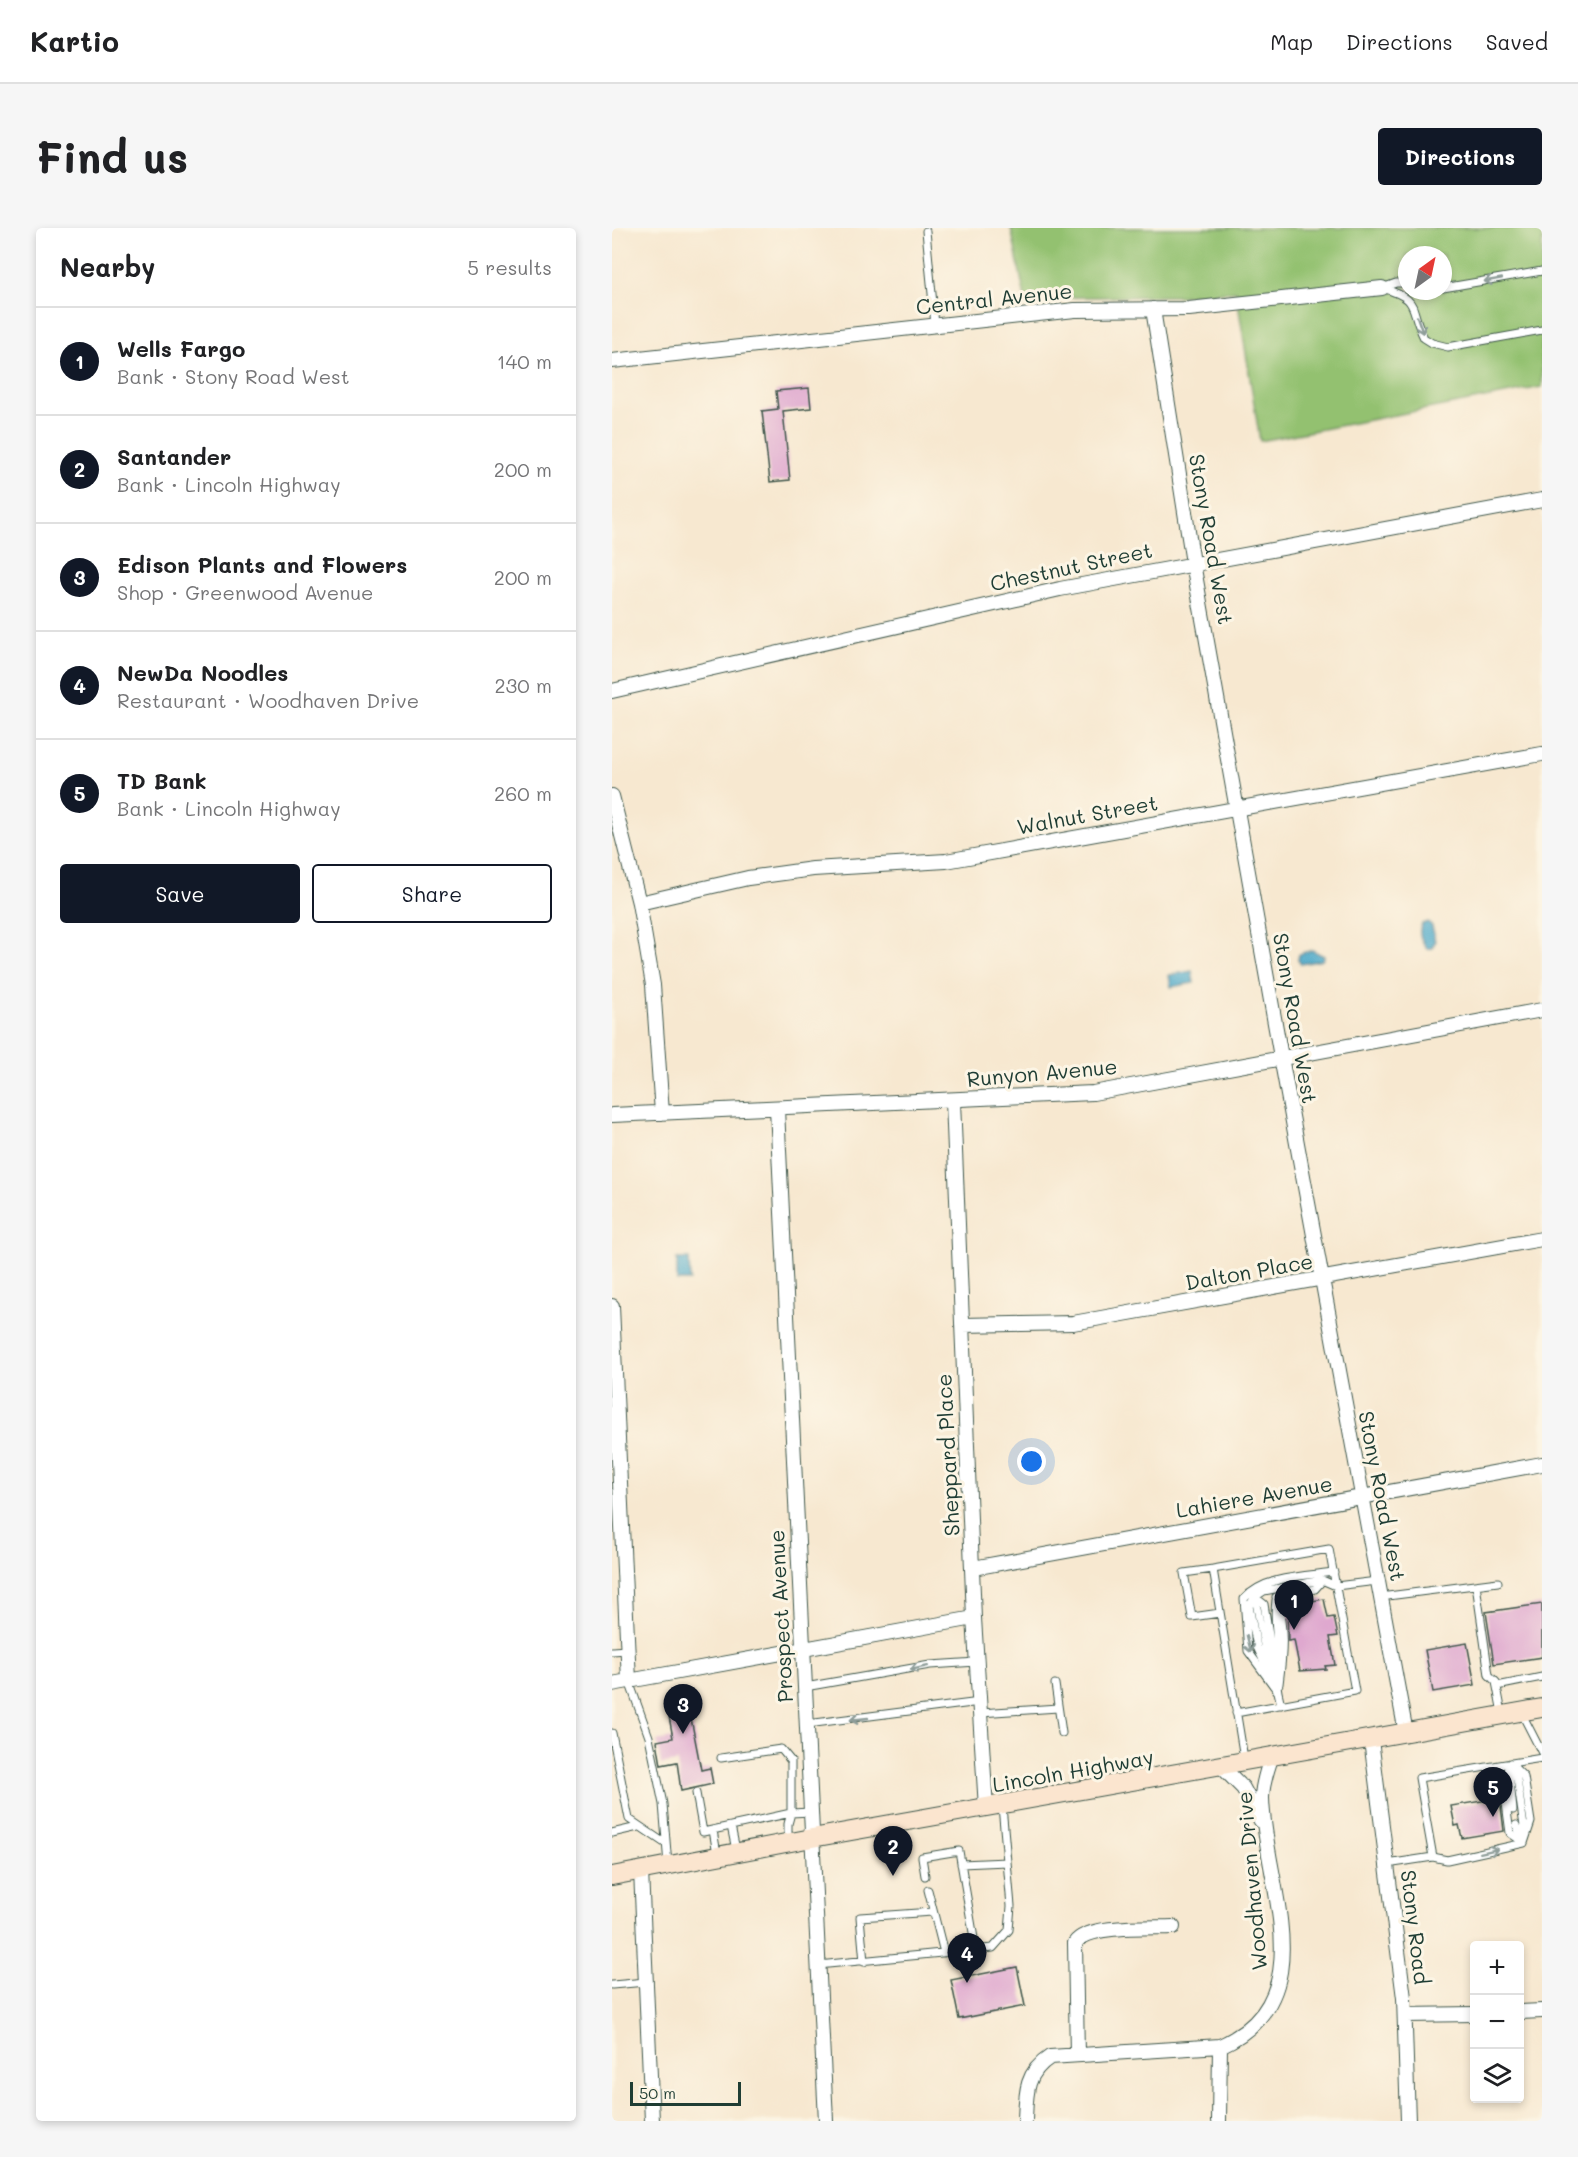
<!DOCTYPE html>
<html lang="en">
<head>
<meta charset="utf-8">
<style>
  :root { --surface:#fff; --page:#f6f6f6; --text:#202124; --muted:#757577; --line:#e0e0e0; --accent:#111827 }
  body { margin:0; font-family:Mali,sans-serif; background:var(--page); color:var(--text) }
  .controls { position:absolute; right:18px; bottom:18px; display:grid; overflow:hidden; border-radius:6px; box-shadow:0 3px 9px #0003 }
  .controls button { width:54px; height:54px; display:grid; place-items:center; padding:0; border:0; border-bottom:2px solid var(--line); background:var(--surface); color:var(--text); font:30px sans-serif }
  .compass { position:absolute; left:786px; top:18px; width:54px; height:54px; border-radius:50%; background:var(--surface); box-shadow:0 3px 9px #0003; rotate:33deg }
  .scale { position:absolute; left:18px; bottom:15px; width:111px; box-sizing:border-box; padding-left:6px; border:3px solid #1f3d34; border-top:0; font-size:16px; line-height:21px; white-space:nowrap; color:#1f3d34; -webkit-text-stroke:4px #fcf5e5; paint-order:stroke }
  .you { position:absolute; left:420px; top:1234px; width:21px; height:21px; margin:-15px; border:4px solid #fff; border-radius:50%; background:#1a73e8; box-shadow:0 0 0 9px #1a73e833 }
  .badge { display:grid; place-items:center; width:39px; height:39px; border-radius:50%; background:var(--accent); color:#fff; font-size:20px; font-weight:700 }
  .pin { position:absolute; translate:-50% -50px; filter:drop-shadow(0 2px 3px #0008) }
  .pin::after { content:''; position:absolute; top:32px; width:21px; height:18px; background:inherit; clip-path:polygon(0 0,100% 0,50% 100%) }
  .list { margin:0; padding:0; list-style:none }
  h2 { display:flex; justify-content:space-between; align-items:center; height:78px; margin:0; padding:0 24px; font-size:26px }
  h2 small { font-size:20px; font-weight:400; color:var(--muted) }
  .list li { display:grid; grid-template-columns:39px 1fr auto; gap:18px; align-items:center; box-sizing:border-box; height:108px; padding:0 24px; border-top:2px solid var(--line) }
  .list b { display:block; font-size:22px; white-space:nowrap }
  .list p { margin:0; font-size:20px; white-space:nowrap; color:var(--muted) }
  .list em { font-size:20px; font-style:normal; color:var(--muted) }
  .actions { display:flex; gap:12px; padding:18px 24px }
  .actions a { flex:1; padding:14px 0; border:2px solid var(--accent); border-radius:6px; text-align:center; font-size:21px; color:var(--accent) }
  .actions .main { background:var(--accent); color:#fff }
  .icon { flex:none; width:33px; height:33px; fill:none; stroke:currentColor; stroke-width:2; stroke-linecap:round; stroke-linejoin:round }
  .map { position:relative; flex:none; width:930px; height:1893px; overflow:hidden; border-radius:6px }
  header { display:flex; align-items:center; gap:36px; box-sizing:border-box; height:84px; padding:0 30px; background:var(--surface); border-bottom:2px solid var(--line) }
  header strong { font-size:28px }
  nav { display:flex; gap:33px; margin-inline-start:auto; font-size:21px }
  .intro { display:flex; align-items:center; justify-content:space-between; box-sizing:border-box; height:144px; padding:0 36px }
  h1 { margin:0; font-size:42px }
  .button { padding:15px 27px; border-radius:6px; background:var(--accent); color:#fff; font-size:21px; font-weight:700 }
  main { display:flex; gap:36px; padding:0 36px }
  aside { flex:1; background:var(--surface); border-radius:6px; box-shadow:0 3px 9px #0003 }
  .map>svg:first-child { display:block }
  .green { fill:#93c170; stroke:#597f52; stroke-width:1.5; fill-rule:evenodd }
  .water { fill:#4aa7c9; stroke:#34727e; stroke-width:1.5 }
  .building { fill:#dfa8cf }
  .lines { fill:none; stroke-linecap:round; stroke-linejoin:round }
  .lane-casing { stroke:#3f574b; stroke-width:9 }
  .street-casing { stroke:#3f574b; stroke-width:16 }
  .secondary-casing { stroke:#3f574b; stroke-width:20 }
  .lane { stroke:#fff; stroke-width:7 }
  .street { stroke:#fff; stroke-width:14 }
  .secondary { stroke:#fbe5cf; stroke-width:18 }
  .oneway { stroke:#8f9e9a }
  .labels { text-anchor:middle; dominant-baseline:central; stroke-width:6; stroke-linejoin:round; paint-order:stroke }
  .street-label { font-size:21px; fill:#1f3d34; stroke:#fcf5e5 }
</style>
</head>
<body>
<header>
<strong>Kartio</strong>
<nav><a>Map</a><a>Directions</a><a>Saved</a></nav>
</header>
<div class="intro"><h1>Find us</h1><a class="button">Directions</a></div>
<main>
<aside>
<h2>Nearby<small>5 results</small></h2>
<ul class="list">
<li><span class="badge">1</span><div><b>Wells Fargo</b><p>Bank · Stony Road West</p></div><em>140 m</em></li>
<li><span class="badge">2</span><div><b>Santander</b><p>Bank · Lincoln Highway</p></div><em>200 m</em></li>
<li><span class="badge">3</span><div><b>Edison Plants and Flowers</b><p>Shop · Greenwood Avenue</p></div><em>200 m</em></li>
<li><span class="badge">4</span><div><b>NewDa Noodles</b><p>Restaurant · Woodhaven Drive</p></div><em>230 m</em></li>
<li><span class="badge">5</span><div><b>TD Bank</b><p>Bank · Lincoln Highway</p></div><em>260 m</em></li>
</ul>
<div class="actions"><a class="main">Save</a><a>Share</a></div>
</aside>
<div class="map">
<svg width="930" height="1893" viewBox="0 0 930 1893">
  <rect width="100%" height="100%" fill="#fcf5e5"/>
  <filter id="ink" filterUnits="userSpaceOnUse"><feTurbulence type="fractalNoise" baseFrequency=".0167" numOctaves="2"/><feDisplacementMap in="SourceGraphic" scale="12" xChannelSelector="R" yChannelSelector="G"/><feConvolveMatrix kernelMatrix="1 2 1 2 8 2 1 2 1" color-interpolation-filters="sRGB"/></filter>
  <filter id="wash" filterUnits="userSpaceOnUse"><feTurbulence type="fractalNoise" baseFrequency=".008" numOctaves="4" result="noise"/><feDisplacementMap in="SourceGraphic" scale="24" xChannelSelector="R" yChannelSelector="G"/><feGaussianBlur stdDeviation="1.35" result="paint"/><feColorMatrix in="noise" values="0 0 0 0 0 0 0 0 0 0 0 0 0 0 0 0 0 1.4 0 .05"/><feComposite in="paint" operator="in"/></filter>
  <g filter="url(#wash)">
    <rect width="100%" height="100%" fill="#f7e8d0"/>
    <path class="green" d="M 399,0 L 930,0 L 930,159 L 648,213 L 624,63 L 574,68 L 413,70 ZM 795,27 L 831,27 L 831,63 L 795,63 Z"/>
    <path class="water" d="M 816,694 L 820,698 L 823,714 L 820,720 L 815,721 C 810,714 805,704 810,696 Z
      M 700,722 L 712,728 L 710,732 L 689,736 L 686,732 L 687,726 Z
      M 580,743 L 582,755 L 559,759 L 557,747 Z
      M 65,1031 L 77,1031 L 78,1053 L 65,1053 Z"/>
    <g id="blocks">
      <path class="building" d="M 197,160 L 199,180 L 171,183 L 178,252 L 158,254 L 150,183 L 166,181 L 164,163 Z
        M 712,1371 L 716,1390 L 722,1389 L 726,1408 L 718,1409 L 723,1437 L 713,1438 L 714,1441 L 688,1443 L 682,1412 L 676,1413 L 675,1377 Z
        M 930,1376 L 930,1429 L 882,1436 L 874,1384 Z
        M 855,1415 L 863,1457 L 821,1464 L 813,1422 Z
        M 77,1480 L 89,1542 L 98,1540 L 101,1556 L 69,1563 L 65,1534 L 49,1537 L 45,1513 L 61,1510 L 56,1483 Z
        M 888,1570 L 892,1603 L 850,1610 L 847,1597 L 843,1598 L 839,1578 Z
        M 405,1739 L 413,1778 L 347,1791 L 339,1752 Z"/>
    </g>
  </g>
  <g filter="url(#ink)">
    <use href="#blocks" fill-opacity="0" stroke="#3f574b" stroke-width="1.5"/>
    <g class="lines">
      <defs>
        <path id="lane" d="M 314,3 L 323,97
          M 770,60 C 810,72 796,78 812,110 L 820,115 L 836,119 L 930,102
          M 770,60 L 784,55 L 795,55
          M 831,60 L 930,43
          M 601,1341 L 717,1321 L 743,1463 L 624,1485
          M 864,1357 L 877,1447 L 884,1454 L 890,1485
          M 643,1369 L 652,1376 L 666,1464 L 645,1419 L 637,1378 Z
          M 768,1369 L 886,1354
          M 664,1372 C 661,1393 666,1413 666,1435
          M 608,1385 L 580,1389 L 572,1345 L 601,1341 L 630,1518 L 632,1531
          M 0,1423 L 15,1422
          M 17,1453 L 37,1509 L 51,1576 L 56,1637
          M 443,1456 L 450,1505
          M 667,1456 C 671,1425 673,1399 664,1369 L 703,1361 L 710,1353
          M 885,1458 L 930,1449
          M 193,1459 L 318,1437 L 365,1434
          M 666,1464 L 652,1417 L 643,1369 L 652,1363 L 710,1352 L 724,1358 L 765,1353
          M 669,1477 L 666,1464 L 636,1423 L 632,1371 C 652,1348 693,1348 722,1344
          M 368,1485 L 446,1480
          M 910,1486 L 930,1525
          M 195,1496 L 368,1474
          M 0,1505 L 17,1591 L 54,1616
          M 898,1535 L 891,1553 L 898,1605 L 911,1614
          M 898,1535 L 912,1549 L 919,1594 L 912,1615
          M 900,1540 L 905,1551 L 913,1605
          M 897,1543 L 901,1582
          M 84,1565 L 91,1604 L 179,1585 L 179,1533 L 169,1521 L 109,1530
          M 119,1598 L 124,1622
          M 101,1602 L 105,1626
          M 0,1605 L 26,1599
          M 176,1614 L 176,1596 L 179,1585 L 199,1584
          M 821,1629 L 835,1632 L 912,1615 L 904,1597
          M 349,1636 L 395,1634
          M 775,1636 L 821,1629 L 807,1550 L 930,1530
          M 313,1648 L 310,1629 L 347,1623 L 364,1722
          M 316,1662 L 332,1725
          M 252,1734 L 248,1689 L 320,1684
          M 206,1737 L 381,1720 L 397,1702 L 399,1678 L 390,1578
          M 0,1757 L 34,1754"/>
        <path id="street" d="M 541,81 L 581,335 L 669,829 L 794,1505
          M 0,133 L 463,82 L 577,81 L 770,60
          M 0,463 L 448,361 L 930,272
          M 0,568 L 27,675 L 41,757 L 50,885
          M 27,675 L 136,650 L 201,641 L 334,633 L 930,526
          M 341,873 L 362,1390 L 374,1580
          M 165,881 L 214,1893
          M 0,887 L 481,865 L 930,782
          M 0,1078 L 17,1453
          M 350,1097 L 461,1095 L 930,1011
          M 361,1340 L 930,1236
          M 0,1456 L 362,1390
          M 759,1512 L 792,1770 L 796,1893
          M 609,1538 L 631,1560 L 649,1593
          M 29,1643 L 40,1893
          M 908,1784 L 930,1783
          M 793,1787 L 862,1786
          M 465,1827 L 463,1715 C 476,1696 538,1700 561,1699
          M 413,1893 C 414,1866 413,1845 438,1829 L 608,1818 C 714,1770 652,1657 650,1570 C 650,1556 655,1543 659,1530
          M 607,1893 L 608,1818"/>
        <path id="secondary" d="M 0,1648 L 200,1610 L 930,1480"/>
      </defs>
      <use href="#lane" class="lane-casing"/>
      <use href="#street" class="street-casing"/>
      <use href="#secondary" class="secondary-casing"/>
      <use href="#lane" class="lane"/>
      <use href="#street" class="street"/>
      <use href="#secondary" class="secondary"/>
    </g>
    <defs><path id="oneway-shaft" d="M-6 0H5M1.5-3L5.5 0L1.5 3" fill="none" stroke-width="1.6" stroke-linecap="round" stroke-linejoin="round" transform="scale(1.5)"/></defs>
    <g class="oneway">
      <use href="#oneway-shaft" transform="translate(881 52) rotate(170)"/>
      <use href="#oneway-shaft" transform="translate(808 97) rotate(71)"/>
      <use href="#oneway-shaft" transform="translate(637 1416) rotate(76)"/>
      <use href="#oneway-shaft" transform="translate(307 1440) rotate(168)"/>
      <use href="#oneway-shaft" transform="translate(247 1491) rotate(174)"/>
      <use href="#oneway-shaft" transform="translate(877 1623) rotate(-12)"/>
    </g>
  </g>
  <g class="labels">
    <g class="street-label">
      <text transform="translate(382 70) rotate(-6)">Central Avenue</text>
      <text transform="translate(600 311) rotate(80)">Stony Road West</text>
      <text transform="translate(459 338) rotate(-12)">Chestnut Street</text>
      <text transform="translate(475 586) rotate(-10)">Walnut Street</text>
      <text transform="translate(684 790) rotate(80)">Stony Road West</text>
      <text transform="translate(430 844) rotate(-5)">Runyon Avenue</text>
      <text transform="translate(637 1043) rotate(-10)">Dalton Place</text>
      <text transform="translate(335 1227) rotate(-93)">Sheppard Place</text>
      <text transform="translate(642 1268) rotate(-10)">Lahiere Avenue</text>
      <text transform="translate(771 1268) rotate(79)">Stony Road West</text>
      <text transform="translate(168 1388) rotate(-93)">Prospect Avenue</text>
      <text transform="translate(461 1542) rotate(-10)">Lincoln Highway</text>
      <text transform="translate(639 1653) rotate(-95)">Woodhaven Drive</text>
      <text transform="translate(804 1699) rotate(83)">Stony Road</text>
    </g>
  </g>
</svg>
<div class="controls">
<button>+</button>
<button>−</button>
<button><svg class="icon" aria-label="layers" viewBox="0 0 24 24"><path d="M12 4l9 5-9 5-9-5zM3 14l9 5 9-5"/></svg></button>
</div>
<svg class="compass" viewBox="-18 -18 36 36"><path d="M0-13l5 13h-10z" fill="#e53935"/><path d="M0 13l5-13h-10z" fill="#757577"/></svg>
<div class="scale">50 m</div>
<div class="you"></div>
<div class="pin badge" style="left:682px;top:1402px">1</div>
<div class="pin badge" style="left:281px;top:1648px">2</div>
<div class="pin badge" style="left:71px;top:1506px">3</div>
<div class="pin badge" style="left:355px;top:1755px">4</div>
<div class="pin badge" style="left:881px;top:1589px">5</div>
</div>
</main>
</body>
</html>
